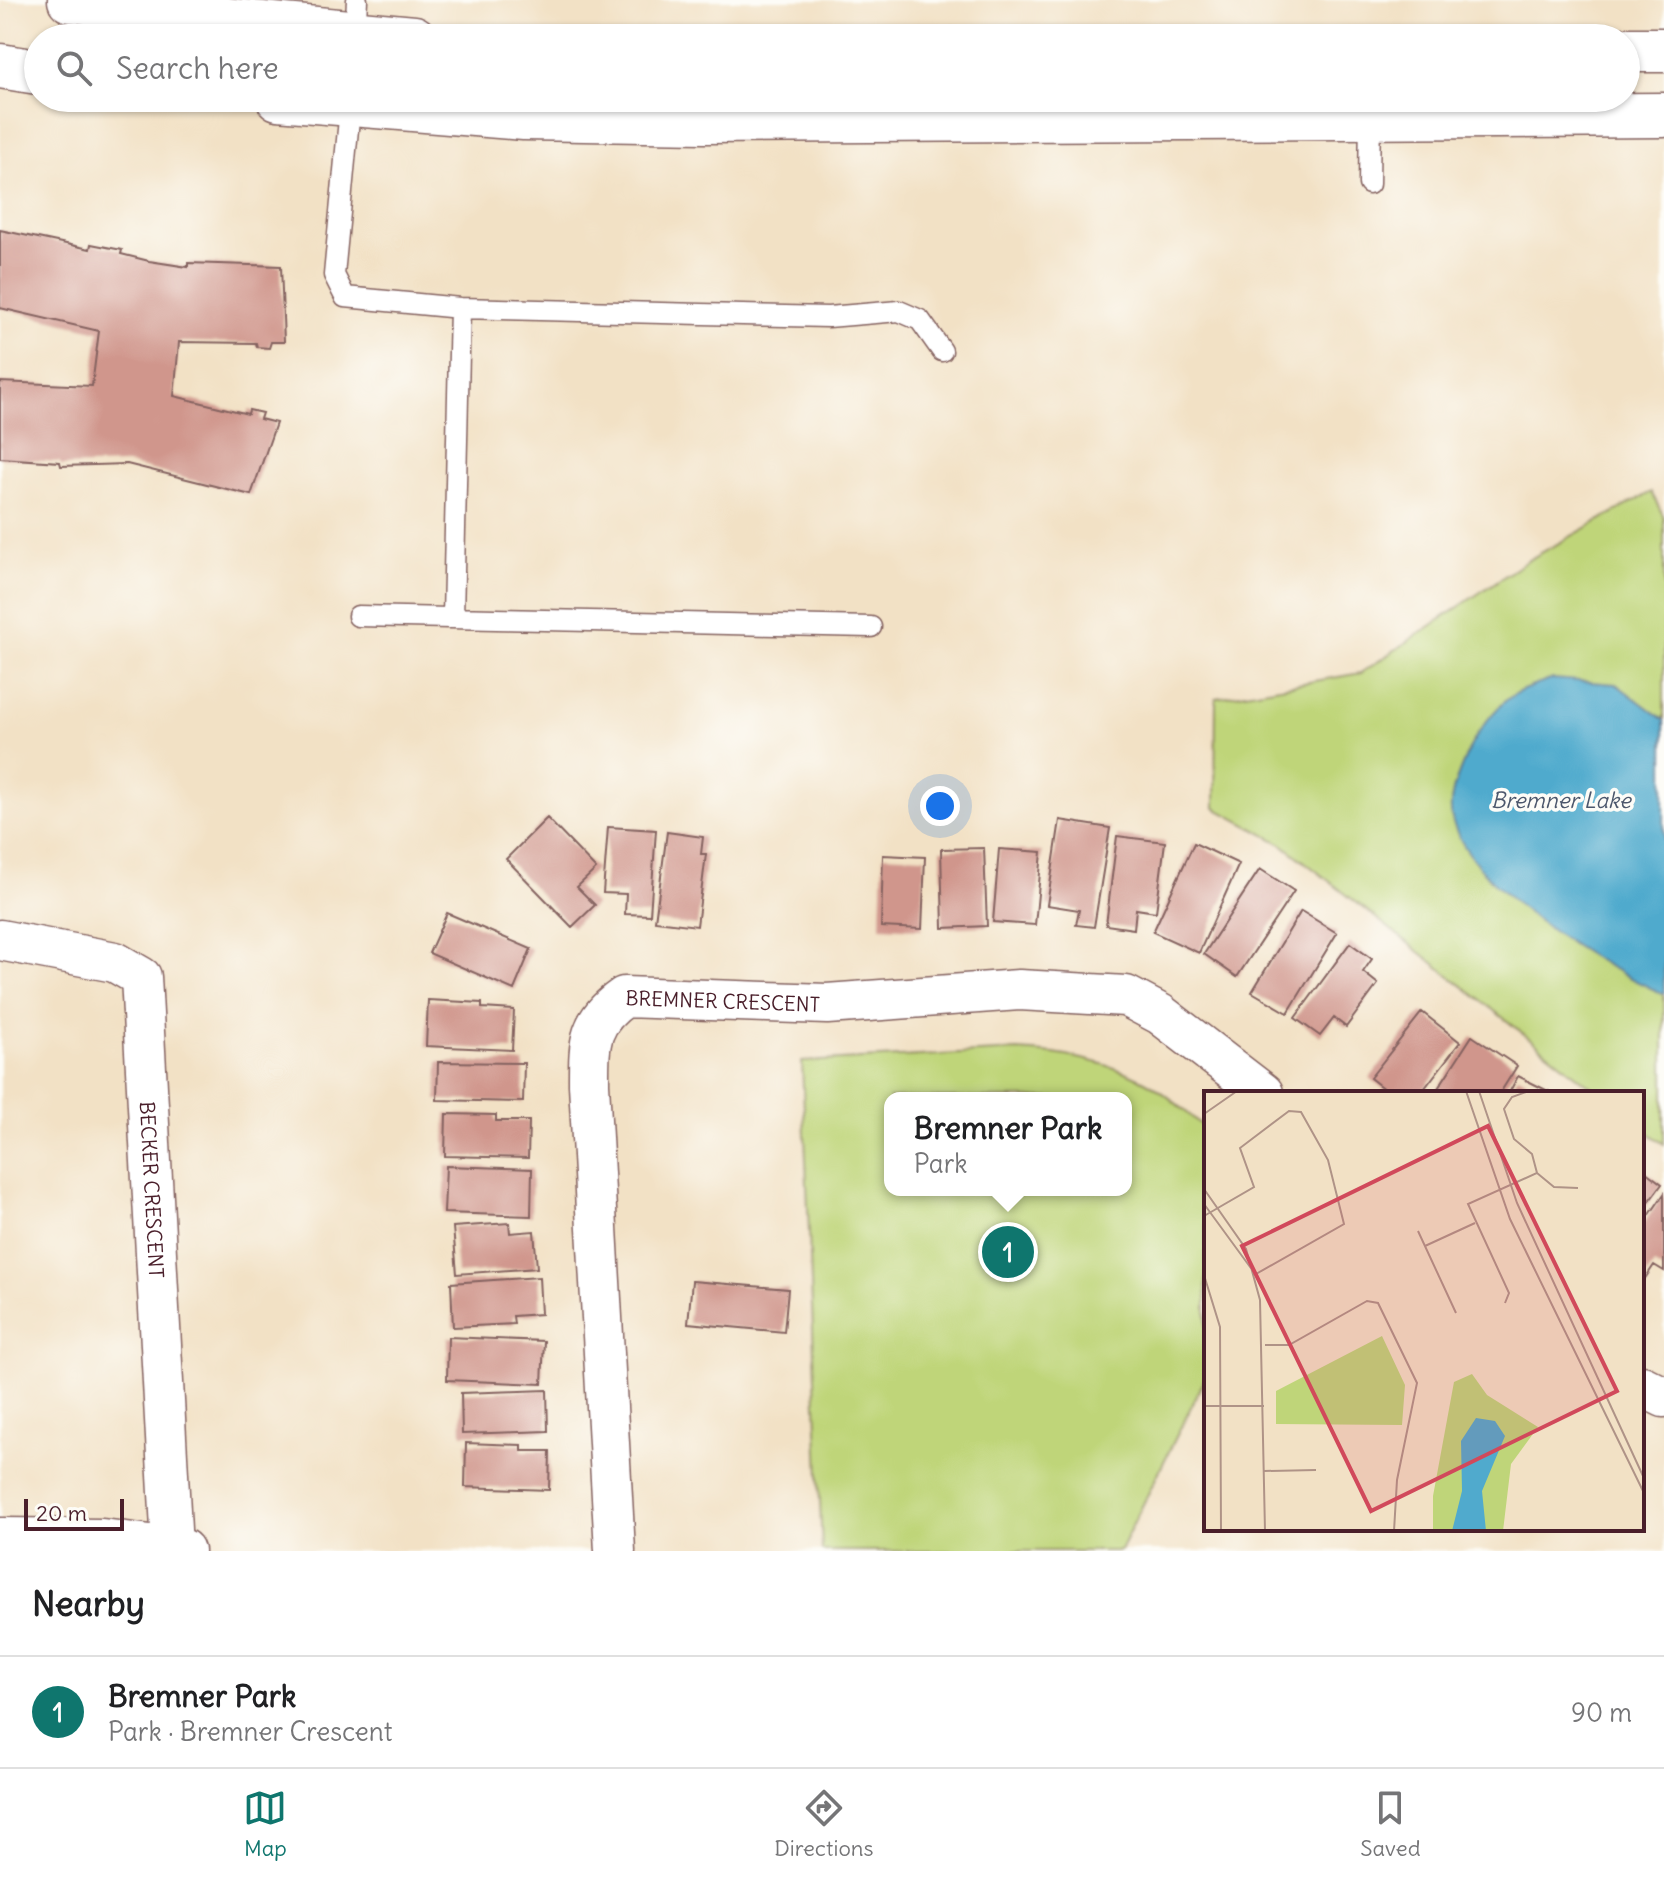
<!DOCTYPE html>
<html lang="en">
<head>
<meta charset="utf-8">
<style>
  :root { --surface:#fff; --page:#f6f6f6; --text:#202124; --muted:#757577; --line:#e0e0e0; --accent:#0f766e }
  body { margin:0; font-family:Delius,sans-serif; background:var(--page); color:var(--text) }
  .scale { position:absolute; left:24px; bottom:20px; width:100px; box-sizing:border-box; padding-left:8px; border:4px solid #4a1f2b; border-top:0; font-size:22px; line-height:28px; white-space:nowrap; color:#4a1f2b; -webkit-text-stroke:6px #fdfcf7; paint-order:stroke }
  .you { position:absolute; left:940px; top:806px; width:28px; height:28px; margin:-20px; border:6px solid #fff; border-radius:50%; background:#1a73e8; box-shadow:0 0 0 12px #1a73e833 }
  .badge { display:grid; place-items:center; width:52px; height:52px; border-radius:50%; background:var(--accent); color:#fff; font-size:26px; font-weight:700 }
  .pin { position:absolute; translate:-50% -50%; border:4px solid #fff; box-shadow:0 2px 8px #0006 }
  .popup { position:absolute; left:884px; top:1092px; width:248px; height:104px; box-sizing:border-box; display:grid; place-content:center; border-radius:16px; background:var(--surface); filter:drop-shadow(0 2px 6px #0005); font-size:26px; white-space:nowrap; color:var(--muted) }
  .popup b { font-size:30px; color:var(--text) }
  .popup::after { content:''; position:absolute; left:50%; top:100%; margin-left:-16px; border:16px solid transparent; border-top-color:var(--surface) }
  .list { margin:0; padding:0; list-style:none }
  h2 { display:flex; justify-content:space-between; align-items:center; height:104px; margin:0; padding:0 32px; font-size:34px }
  h2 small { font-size:26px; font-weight:400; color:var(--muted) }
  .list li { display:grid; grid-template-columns:52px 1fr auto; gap:24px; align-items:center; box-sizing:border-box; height:112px; padding:0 32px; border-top:2px solid var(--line) }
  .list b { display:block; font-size:30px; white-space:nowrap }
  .list p { margin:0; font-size:26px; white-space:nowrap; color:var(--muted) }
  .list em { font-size:26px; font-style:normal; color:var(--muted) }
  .icon { flex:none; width:44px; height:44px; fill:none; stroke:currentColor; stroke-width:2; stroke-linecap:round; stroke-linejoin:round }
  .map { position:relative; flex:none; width:1664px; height:1551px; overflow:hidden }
  .search { position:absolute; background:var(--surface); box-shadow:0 2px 6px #0004; left:24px; right:24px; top:24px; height:88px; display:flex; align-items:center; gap:20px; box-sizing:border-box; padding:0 28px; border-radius:44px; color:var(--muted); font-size:30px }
  .sheet { height:216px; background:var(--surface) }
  nav { display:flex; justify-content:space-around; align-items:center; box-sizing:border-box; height:112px; border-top:2px solid var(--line); background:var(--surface); font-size:22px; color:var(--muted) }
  nav a { display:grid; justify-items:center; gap:4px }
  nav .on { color:var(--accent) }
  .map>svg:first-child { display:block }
  .green { fill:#bfd579; stroke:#847a52; stroke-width:2; fill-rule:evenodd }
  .water { fill:#50aacd; stroke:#4d647c; stroke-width:2 }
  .building { fill:#d0968c }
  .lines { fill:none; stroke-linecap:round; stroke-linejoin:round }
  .service-casing { stroke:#856361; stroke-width:23 }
  .minor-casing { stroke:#856361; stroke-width:43 }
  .tertiary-casing { stroke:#856361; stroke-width:47 }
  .secondary-casing { stroke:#856361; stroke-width:47 }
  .service { stroke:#fff; stroke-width:20 }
  .minor { stroke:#fff; stroke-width:40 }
  .tertiary { stroke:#fff; stroke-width:44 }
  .secondary { stroke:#fff; stroke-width:44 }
  .labels { text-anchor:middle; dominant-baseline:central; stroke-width:7; stroke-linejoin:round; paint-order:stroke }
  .street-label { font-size:20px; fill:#4a1f2b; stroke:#fdfcf7 }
  .water-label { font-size:22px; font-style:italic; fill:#4c576c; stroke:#fdfcf7 }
  .inset-road { fill:none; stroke:#af9387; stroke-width:2 }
  .view { fill:#d1495b; fill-opacity:0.15; stroke:#d1495b; stroke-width:4 }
  .inset-edge { fill:none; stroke:#4a1f2b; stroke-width:4 }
</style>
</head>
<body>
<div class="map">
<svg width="1664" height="1551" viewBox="0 0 1664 1551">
  <rect width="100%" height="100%" fill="#fdfcf7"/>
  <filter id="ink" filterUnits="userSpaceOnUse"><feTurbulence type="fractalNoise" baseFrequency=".0125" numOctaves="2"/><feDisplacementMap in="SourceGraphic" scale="16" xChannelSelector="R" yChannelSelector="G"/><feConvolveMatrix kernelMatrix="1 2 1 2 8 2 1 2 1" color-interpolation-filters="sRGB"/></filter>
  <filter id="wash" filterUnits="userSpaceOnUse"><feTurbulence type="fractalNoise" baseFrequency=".006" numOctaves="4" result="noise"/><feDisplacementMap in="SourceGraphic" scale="32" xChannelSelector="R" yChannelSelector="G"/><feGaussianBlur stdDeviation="1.8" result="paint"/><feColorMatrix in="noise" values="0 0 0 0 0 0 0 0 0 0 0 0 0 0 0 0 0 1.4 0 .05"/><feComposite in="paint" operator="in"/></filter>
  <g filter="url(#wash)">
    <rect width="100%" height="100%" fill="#f2e1c5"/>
    <path class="green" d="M 1651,492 L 1664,517 L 1664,1144 L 1642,1128 L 1642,1093 L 1599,1093 L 1282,844 L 1215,808 L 1216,698 L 1361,673 L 1528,560 Z
      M 1018,1051 C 1060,1053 1103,1060 1141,1079 C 1164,1090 1185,1112 1206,1129 L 1206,1376 L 1120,1551 L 822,1551 L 802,1062 ZM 1126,1098 L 1126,1190 L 890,1190 L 890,1098 Z"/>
    <path class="water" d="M 1553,679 L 1616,684 L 1664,720 L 1664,994 C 1599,966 1477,893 1453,823 C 1446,801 1457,777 1465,758 C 1474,736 1493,709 1513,695 C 1524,688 1541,684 1553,679 Z"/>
    <g id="blocks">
      <path class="building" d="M 0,230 L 90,249 L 91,244 L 122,250 L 121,254 L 149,261 L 188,267 L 188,263 L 281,266 L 284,342 L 271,342 L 269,348 L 257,347 L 256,343 L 179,342 L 174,396 L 248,414 L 249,410 L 262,413 L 260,419 L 276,423 L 251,495 L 127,464 L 61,466 L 60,462 L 0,458 L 0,382 L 92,386 L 99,331 L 0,308 Z
        M 547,818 L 596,869 L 577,887 L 595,905 L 572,927 L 506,859 Z
        M 1060,820 L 1110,828 L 1094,927 L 1076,925 L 1079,910 L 1047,905 Z
        M 608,827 L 656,830 L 650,915 L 625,914 L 626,894 L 603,893 Z
        M 667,832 L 703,837 L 701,854 L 706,854 L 697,926 L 655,921 Z
        M 1117,836 L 1165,842 L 1156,912 L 1136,909 L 1134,929 L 1106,925 Z
        M 1194,843 L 1239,864 L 1199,953 L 1153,932 Z
        M 984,848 L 987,926 L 943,928 L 941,849 Z
        M 999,849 L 1042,852 L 1035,925 L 993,922 Z
        M 883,855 L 925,857 L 922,929 L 881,927 Z
        M 1260,869 L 1294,891 L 1237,977 L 1204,954 Z
        M 1301,911 L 1337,933 L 1288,1013 L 1252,992 Z
        M 447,913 L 531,949 L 514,990 L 429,953 Z
        M 1350,943 L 1372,959 L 1363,972 L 1378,984 L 1346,1027 L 1334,1018 L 1320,1036 L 1295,1018 Z
        M 428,1000 L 482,1003 L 482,1008 L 514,1010 L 512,1050 L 426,1046 Z
        M 1422,1012 L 1460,1042 L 1421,1093 L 1389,1093 L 1370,1078 Z
        M 1472,1036 L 1517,1066 L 1500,1093 L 1435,1093 Z
        M 438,1062 L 524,1063 L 523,1102 L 437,1100 Z
        M 1518,1076 L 1552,1093 L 1509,1093 Z
        M 446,1114 L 496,1115 L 496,1121 L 529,1121 L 528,1158 L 445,1156 Z
        M 446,1166 L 532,1169 L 531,1216 L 444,1213 Z
        M 1642,1169 L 1662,1184 L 1642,1211 Z
        M 1664,1194 L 1664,1271 L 1654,1265 L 1642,1283 L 1642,1226 Z
        M 509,1223 L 510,1233 L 534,1231 L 537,1268 L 457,1274 L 453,1227 Z
        M 539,1277 L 541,1314 L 513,1316 L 514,1324 L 453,1327 L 451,1283 Z
        M 692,1281 L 788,1289 L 784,1332 L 688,1323 Z
        M 448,1337 L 544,1341 L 542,1384 L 447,1380 Z
        M 547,1390 L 548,1431 L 462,1434 L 461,1393 Z
        M 466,1443 L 522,1445 L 522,1451 L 550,1451 L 549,1490 L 465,1487 Z"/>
    </g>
  </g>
  <g filter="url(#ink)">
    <use href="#blocks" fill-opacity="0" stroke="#856361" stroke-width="2"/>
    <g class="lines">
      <defs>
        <path id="service" d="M 355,36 L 357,0
          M 351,98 L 334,275 L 345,297 L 460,308 L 828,317 L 899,311 L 920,320 L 942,351
          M 1369,184 L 1370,114
          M 358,616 L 871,627
          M 453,617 L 460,308"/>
        <g id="minor">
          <path id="s1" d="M 0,940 L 115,962 L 141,977 L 172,1548"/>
          <path d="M 1642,1386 L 1664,1397"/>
          <path id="s2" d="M 615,1551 L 589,1084 C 589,1043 588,1022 624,997 L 827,1004 L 1019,990 L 1126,996 L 1160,1014 L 1263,1093"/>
        </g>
        <path id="tertiary" d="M 0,1540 L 102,1541 L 182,1551"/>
        <path id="secondary" d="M 70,0 L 242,22 L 414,38
          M 1626,50 L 1664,50
          M 0,66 L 38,72
          M 278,98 L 524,118 L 704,121 L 1664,115"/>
      </defs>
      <use href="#service" class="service-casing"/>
      <use href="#minor" class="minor-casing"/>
      <use href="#tertiary" class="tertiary-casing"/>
      <use href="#secondary" class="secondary-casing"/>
      <use href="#service" class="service"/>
      <use href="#minor" class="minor"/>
      <use href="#tertiary" class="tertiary"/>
      <use href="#secondary" class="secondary"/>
    </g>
  </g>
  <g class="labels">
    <g class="street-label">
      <text stroke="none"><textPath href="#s2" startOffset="666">BREMNER CRESCENT</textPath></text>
      <text stroke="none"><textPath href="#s1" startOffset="360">BECKER CRESCENT</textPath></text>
    </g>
    <g class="water-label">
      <text x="1561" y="800">Bremner Lake</text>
    </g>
  </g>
  <g transform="translate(1204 1091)">
    <rect width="440" height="440" fill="#f2e1c5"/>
    <path d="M 178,245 L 201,294 L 198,334 L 72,333 L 72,300 ZM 268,283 L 283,304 L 334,336 L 307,373 L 299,440 L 229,440 L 229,405 L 250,291 Z" fill="#bfd579"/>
    <path d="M 272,327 L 291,330 L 301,345 L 278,400 L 282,440 L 248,440 L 258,400 L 257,350 Z" fill="#50aacd"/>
    <path class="inset-road" d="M 262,0 L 306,128 L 440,402M 275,0 L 313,112 L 439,385M 0,23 L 33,0M 333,82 L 350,96 L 374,97M 0,98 L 42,158 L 56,209 L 61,440M 0,113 L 49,180M 0,125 L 50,96 L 36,57 L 85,20 L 97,21 L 124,69 L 140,133 L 52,183M 214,140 L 252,222M 221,155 L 271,132M 0,184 L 16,236 L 17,440M 301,212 L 305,202 L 264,113 L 333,82 L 328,63 L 310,48 L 300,18 L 308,6 L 325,0M 61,254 L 85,254 L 163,210 L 174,212 L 213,292 L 193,389 L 190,440M 0,315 L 60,315M 60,380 L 112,379"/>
    <path class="view" d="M 284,35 L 413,300 L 167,420 L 38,155 Z"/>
    <rect width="440" height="440" class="inset-edge"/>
  </g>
</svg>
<div class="scale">20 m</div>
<div class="you"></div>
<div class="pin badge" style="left:1008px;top:1252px">1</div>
<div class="popup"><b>Bremner Park</b>Park</div>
<div class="search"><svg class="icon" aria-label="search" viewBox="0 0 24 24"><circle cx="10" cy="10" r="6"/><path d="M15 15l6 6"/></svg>Search here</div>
</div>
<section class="sheet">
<h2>Nearby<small></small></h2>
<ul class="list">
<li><span class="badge">1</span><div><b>Bremner Park</b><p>Park · Bremner Crescent</p></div><em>90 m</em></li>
</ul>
</section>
<nav>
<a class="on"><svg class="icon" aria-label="map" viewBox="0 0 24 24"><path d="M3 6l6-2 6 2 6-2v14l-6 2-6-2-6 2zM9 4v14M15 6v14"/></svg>Map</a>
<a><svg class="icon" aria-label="directions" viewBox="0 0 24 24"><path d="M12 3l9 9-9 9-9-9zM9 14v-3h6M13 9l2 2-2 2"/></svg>Directions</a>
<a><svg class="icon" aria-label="saved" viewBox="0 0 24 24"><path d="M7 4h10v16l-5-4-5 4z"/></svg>Saved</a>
</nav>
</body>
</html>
